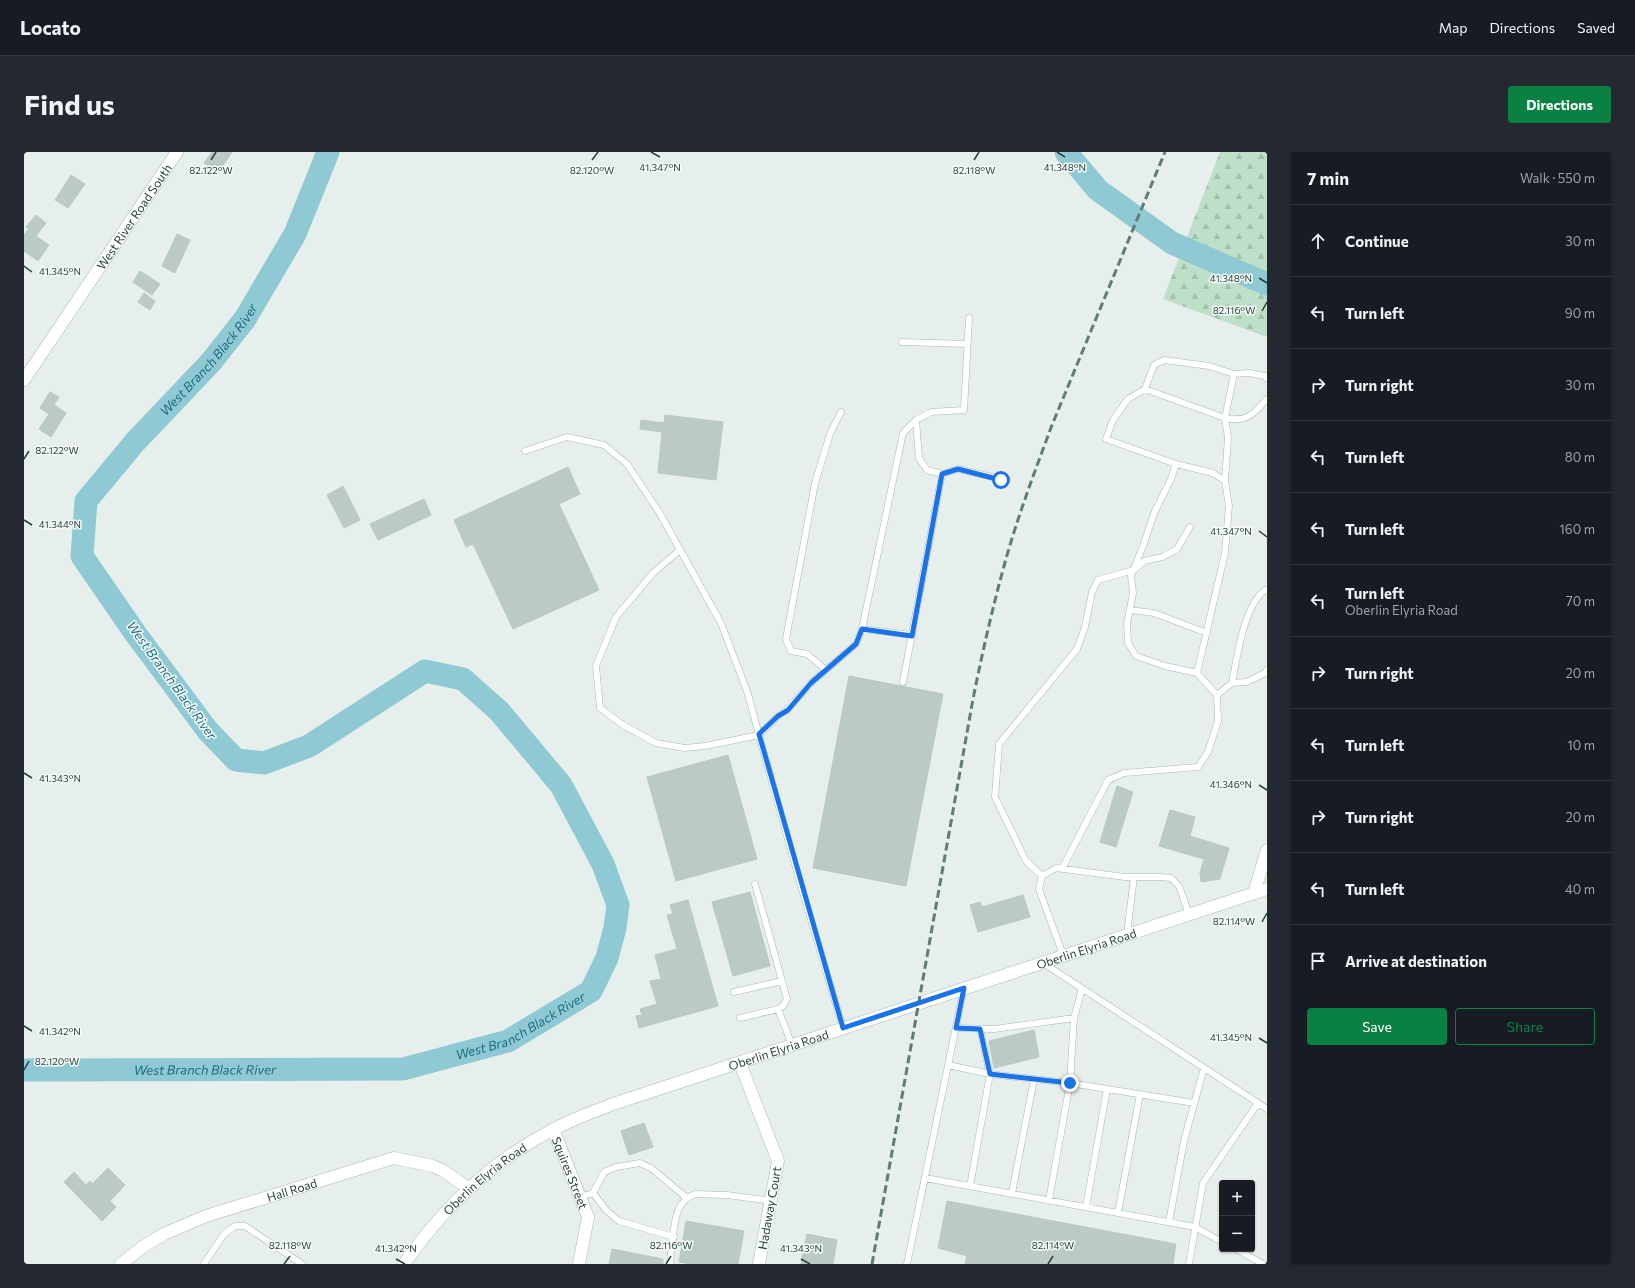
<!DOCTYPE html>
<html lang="en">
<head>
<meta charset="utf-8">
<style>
  :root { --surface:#171b24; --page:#242831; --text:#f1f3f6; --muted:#9ea1a6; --line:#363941; --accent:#0b8043 }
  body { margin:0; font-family:Commissioner,sans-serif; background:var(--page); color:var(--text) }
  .controls { position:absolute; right:12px; bottom:12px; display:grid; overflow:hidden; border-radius:4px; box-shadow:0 1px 3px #0004 }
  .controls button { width:36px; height:36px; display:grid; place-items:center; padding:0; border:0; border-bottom:1px solid var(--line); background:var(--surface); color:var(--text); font:20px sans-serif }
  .stop { position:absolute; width:12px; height:12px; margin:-9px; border:3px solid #1a73e8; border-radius:50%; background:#fff }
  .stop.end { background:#1a73e8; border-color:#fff; box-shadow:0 1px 4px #0008 }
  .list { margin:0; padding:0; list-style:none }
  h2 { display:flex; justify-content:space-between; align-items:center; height:52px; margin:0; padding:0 16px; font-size:17px }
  h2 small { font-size:13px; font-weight:400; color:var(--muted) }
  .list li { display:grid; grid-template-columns:26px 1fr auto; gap:12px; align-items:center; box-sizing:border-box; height:72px; padding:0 16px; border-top:1px solid var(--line) }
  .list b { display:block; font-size:15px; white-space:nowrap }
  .list p { margin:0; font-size:13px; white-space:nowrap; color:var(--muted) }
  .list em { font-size:13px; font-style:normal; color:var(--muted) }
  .actions { display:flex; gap:8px; padding:12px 16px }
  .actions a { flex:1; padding:9px 0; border:1px solid var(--accent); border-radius:4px; text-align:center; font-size:14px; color:var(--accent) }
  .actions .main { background:var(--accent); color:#fff }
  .icon { flex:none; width:22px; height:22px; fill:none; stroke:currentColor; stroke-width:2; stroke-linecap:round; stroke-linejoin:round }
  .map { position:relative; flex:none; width:1243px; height:1112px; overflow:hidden; border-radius:4px }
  header { display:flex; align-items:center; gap:24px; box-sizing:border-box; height:56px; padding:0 20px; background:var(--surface); border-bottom:1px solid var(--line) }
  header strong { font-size:19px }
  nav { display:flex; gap:22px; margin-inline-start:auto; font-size:14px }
  .intro { display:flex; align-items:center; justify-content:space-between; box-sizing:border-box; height:96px; padding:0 24px }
  h1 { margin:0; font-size:28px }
  .button { padding:10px 18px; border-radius:4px; background:var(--accent); color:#fff; font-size:14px; font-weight:700 }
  main { display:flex; gap:24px; padding:0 24px }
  aside { flex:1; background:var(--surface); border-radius:4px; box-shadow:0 1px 3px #0004 }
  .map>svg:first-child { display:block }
  .forest { fill:url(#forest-firs) }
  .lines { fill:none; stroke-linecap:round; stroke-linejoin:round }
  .river { stroke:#8ec9d4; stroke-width:23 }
  .building { fill:#bbcac4; stroke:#b8c9c2 }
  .lane-casing { stroke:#a8b8b2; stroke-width:7 }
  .street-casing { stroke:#a8b8b2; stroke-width:13 }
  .secondary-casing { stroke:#a4bbb3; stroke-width:13 }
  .lane { stroke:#fff; stroke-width:6 }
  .street { stroke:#fff; stroke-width:12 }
  .secondary { stroke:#fff; stroke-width:12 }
  .rail { stroke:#5f7d75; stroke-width:3; stroke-dasharray:8 4; stroke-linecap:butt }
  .route { stroke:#1a73e8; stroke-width:5 }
  .ticks { fill:none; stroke:#24423a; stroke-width:1.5 }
  .labels { text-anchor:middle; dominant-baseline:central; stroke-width:3; stroke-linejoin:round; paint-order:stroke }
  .street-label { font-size:12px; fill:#24423a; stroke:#f7fbf9 }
  .water-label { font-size:13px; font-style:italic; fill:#1c6f80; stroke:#f7fbf9 }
  .ticks-label { font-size:10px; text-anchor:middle; fill:#24423a; stroke:#f7fbf9; stroke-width:3; stroke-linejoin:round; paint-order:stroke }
</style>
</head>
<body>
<header>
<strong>Locato</strong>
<nav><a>Map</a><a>Directions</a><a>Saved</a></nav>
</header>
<div class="intro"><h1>Find us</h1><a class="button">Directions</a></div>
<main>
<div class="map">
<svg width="1243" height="1112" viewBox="0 0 1243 1112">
  <defs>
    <pattern id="forest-firs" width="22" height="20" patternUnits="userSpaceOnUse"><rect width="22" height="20" fill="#bfe0c8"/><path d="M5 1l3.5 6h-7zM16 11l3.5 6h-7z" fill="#a4c1ad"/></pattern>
  </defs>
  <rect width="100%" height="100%" fill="#e6efeb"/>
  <path class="forest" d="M 1196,0 L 1243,0 L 1243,185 L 1139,147 Z"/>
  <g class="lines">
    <g class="river">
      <path d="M 1042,0 L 1074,38 L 1148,91 L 1243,132"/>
      <path id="s1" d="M 0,918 L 379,917 L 484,889 L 567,839 L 583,806 L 591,776 L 594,753 L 579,712 L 537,633 L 475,559 L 439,527 L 401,519 L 285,594 L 240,611 L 212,608 L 184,579 L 111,481 L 58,404 L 62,349 L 111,290 L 187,210 L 221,167 L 271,82 L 304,0"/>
    </g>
  </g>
  <path class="building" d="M 188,0 L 208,0 L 194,21 L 180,11 Z
    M 47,23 L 61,32 L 44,56 L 31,48 Z
    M 12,63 L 22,71 L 12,84 L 25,93 L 14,109 L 0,99 L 0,83 L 5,77 L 2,75 Z
    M 153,82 L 166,88 L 151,121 L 138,114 Z
    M 116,119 L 136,132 L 128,143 L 109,130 Z
    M 120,141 L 131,149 L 126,158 L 114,150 Z
    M 26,240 L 35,245 L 30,253 L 42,261 L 27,285 L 15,277 L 25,262 L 16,256 Z
    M 641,263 L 699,270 L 692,328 L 634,321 L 638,280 L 616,277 L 617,268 L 640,271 Z
    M 544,315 L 556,342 L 535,352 L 575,438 L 489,477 L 449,392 L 442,395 L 430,368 Z
    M 319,334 L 336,368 L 320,376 L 303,343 Z
    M 400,347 L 407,363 L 354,388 L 346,372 Z
    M 825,524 L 919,542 L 882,734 L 789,716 Z
    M 704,603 L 733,707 L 652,729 L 623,625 Z
    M 1093,634 L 1109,640 L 1092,695 L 1076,690 Z
    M 1146,658 L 1171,665 L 1166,684 L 1205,696 L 1196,727 L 1177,730 L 1176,721 L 1180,707 L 1135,694 Z
    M 726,740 L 746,814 L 709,824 L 688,750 Z
    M 999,743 L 1006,765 L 954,780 L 946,753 L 956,750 L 958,755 Z
    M 664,748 L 694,854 L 615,876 L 612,864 L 618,863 L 616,857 L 633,852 L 626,829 L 637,827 L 631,803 L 653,797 L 643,763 L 649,762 L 646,753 Z
    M 1010,878 L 1015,905 L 970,916 L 965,889 Z
    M 620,971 L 629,995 L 605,1003 L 597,979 Z
    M 84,1016 L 101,1033 L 86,1049 L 92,1055 L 78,1069 L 40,1030 L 50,1020 L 62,1033 L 66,1029 L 68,1032 Z
    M 923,1049 L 1152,1092 L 1149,1112 L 941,1112 L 943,1104 L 914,1096 Z
    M 662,1069 L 720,1079 L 714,1112 L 667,1112 L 655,1110 Z
    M 783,1082 L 813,1088 L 809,1112 L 777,1112 Z
    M 588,1097 L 639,1107 L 639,1112 L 585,1112 Z"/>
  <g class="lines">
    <defs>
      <path id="lane" d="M 878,190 L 943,192
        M 1210,222 L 1225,221 L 1241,224 L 1243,227
        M 1121,237 L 1201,266 C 1222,271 1230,262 1243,247
        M 892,268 L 895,306 L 903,318 L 918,322 L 934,317 L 977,327
        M 501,299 L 543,285 L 580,293 L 603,312 L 635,360 L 697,471 L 724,542 L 735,583 L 681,594 L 661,596 L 632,591 L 599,573 L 576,556 L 572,514 L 592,465 L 629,421 L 656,398
        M 1152,312 L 1082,287 L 1089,268 L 1104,247 L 1121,237 L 1130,213 L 1140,208 L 1185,214 L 1210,222 L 1201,266 L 1204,286 L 1201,329
        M 1106,458 L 1130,461 L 1183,481
        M 838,477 L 888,483
        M 802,518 L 783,502 L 767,499 L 762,487 L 791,331 L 806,282 L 817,260
        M 879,530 L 918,322
        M 1208,531 C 1213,506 1220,450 1243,437
        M 1193,543 L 1208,531 L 1223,530 L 1241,521 L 1243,518
        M 1038,717 L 1084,628 L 1100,621 L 1174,615 L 1184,600 L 1194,569 L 1193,543 L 1173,521 L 1141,514 L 1112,504 L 1104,491 L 1103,472 L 1109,441 L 1107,424 L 1119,394 L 1131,359 L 1147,327 L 1152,312 L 1189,321 L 1201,329 L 1205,354 L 1201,401 L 1173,521
        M 1018,724 L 1002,709 L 971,645 L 975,592 L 1053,497 L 1061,475 L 1068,440 L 1074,428 L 1110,418 L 1120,409 L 1138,405 L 1153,397 L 1166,375
        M 731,732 L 763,847 L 759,854 L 754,857 L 768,893
        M 1103,782 L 1110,725
        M 1039,803 L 1015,737 L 1018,724 L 1032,716 L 1101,725 L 1136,725 L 1147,726 L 1155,734 L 1165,762
        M 1019,811 L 1234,951 L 1179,1031 L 1165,1112
        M 710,840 L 758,829
        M 716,866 L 754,857
        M 819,876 L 777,734 L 735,583 L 754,564 L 764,557 L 787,531 L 832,492 L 838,477 L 879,281 L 892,268 L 907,260 L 940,258 L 945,166
        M 932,876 L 970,877 L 1050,866 L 1058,837
        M 924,913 L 966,922 L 1046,931 L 1170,951
        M 1234,951 L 1243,957
        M 901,1026 L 1171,1075 L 1198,1090
        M 946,1034 L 966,922 L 956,877
        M 569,1041 L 583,1059 L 595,1069 L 650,1085
        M 988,1041 L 1010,927
        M 556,1045 L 569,1041 L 580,1020 L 592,1015 L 616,1011 L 627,1016 L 663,1046
        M 1025,1048 L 1046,931 L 1050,866
        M 1062,1055 L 1083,937
        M 1094,1061 L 1116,942
        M 1145,1070 L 1160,989 L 1180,916
        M 1212,1097 L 1239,1112
        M 180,1112 L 200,1082 L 211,1074 L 221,1074 L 278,1112
        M 646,1112 C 647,1100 650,1069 654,1059 C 657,1051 663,1045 671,1042 L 703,1043 L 747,1049
        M 883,1112 L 940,836"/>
      <g id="street">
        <path d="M 1230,741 L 1243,698"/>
        <path d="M 716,911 L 754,1009 L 735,1112"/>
        <path id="s2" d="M 529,977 L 564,1065 L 555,1112"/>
        <path id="s3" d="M 97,1112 L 120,1094 L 140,1082 L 182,1064 L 370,1006 L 409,1014 L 418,1018 L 444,1036"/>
      </g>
      <g id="secondary">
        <path id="s4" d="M 0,228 L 153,0"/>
        <path id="s5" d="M 380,1112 C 419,1056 468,1009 530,977 C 549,967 569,960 589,952 L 1243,737"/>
      </g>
    </defs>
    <use href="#lane" class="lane-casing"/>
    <use href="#street" class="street-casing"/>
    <use href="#secondary" class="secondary-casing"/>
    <use href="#lane" class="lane"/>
    <use href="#street" class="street"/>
    <use href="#secondary" class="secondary"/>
    <path class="rail" d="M 848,1112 L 949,547 C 958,502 968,458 980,414 C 993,366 1011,319 1028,273 L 1141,0"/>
  </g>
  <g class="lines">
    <path class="route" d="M 977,328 L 934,317 L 918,322 L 888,484 L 838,477 L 832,492 L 787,531 L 764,558 L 754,564 L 735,582 L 819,876 L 940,836 L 932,876 L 956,877 L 966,922 L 1046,931"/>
  </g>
  <path class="ticks" d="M 627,0 L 636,5M 1033,0 L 1041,5M 187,8 L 192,0M 568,8 L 574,0M 950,8 L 955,0M 0,114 L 8,120M 1235,126 L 1243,131M 1238,159 L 1243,150M 0,307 L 5,299M 0,368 L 8,373M 1235,379 L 1243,385M 0,621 L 8,626M 1235,633 L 1243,638M 1238,770 L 1243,761M 0,874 L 8,879M 1235,886 L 1243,891M 0,918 L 5,909M 372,1107 L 381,1112M 777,1107 L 786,1112M 260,1112 L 266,1104M 642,1112 L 647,1104M 1024,1112 L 1029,1104"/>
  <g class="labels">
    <g class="street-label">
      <text stroke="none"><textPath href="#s4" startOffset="197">West River Road South</textPath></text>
      <text stroke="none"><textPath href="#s5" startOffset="766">Oberlin Elyria Road</textPath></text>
      <text stroke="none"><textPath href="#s5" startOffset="442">Oberlin Elyria Road</textPath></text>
      <text stroke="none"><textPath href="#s2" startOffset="47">Squires Street</textPath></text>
      <text stroke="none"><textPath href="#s5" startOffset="118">Oberlin Elyria Road</textPath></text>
      <text stroke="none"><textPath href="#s3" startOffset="188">Hall Road</textPath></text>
      <text transform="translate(745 1056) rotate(-80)">Hadaway Court</text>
    </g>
    <g class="water-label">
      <text stroke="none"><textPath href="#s1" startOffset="1705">West Branch Black River</textPath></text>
      <text transform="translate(148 528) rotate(54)">West Branch Black River</text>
      <text stroke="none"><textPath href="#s1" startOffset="505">West Branch Black River</textPath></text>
      <text stroke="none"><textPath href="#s1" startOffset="181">West Branch Black River</textPath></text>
    </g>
  </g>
  <g class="ticks-label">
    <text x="636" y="19">41.347°N</text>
    <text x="1041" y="19">41.348°N</text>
    <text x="187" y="22">82.122°W</text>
    <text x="568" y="22">82.120°W</text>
    <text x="950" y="22">82.118°W</text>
    <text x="36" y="123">41.345°N</text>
    <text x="1207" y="130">41.348°N</text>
    <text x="1210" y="162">82.116°W</text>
    <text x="33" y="302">82.122°W</text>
    <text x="36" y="376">41.344°N</text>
    <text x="1207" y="383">41.347°N</text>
    <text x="36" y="630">41.343°N</text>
    <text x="1207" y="636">41.346°N</text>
    <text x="1210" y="773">82.114°W</text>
    <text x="36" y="883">41.342°N</text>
    <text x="1207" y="889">41.345°N</text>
    <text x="33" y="913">82.120°W</text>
    <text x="266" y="1097">82.118°W</text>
    <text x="647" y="1097">82.116°W</text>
    <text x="1029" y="1097">82.114°W</text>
    <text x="372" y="1100">41.342°N</text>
    <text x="777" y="1100">41.343°N</text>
  </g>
</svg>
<div class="controls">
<button>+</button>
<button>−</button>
</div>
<div class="stop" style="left:977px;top:328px"></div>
<div class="stop end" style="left:1046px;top:931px"></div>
</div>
<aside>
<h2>7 min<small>Walk · 550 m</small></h2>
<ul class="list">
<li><svg class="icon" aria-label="ahead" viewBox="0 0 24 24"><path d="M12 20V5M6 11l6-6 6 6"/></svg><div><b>Continue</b></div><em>30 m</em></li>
<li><svg class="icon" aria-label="left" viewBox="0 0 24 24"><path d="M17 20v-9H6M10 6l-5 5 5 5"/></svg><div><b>Turn left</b></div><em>90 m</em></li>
<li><svg class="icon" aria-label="right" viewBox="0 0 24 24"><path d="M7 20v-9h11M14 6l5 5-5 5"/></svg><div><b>Turn right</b></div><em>30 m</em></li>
<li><svg class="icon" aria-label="left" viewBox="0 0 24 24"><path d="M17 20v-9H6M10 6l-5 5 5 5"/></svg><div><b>Turn left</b></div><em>80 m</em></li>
<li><svg class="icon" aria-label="left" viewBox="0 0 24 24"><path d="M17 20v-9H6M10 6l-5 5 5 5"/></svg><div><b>Turn left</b></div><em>160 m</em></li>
<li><svg class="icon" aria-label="left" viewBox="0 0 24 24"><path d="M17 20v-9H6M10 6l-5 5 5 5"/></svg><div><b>Turn left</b><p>Oberlin Elyria Road</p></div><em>70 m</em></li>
<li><svg class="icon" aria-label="right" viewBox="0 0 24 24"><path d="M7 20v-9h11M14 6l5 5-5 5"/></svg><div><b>Turn right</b></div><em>20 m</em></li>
<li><svg class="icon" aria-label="left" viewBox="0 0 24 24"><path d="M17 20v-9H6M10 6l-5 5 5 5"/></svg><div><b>Turn left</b></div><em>10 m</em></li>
<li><svg class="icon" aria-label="right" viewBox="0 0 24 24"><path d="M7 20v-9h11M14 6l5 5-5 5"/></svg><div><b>Turn right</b></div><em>20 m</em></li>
<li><svg class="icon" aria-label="left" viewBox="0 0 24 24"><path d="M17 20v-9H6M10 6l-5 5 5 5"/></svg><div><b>Turn left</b></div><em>40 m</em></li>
<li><svg class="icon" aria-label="arrive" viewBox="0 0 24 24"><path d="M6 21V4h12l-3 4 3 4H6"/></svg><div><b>Arrive at destination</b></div></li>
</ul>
<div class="actions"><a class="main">Save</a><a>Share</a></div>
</aside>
</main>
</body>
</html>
